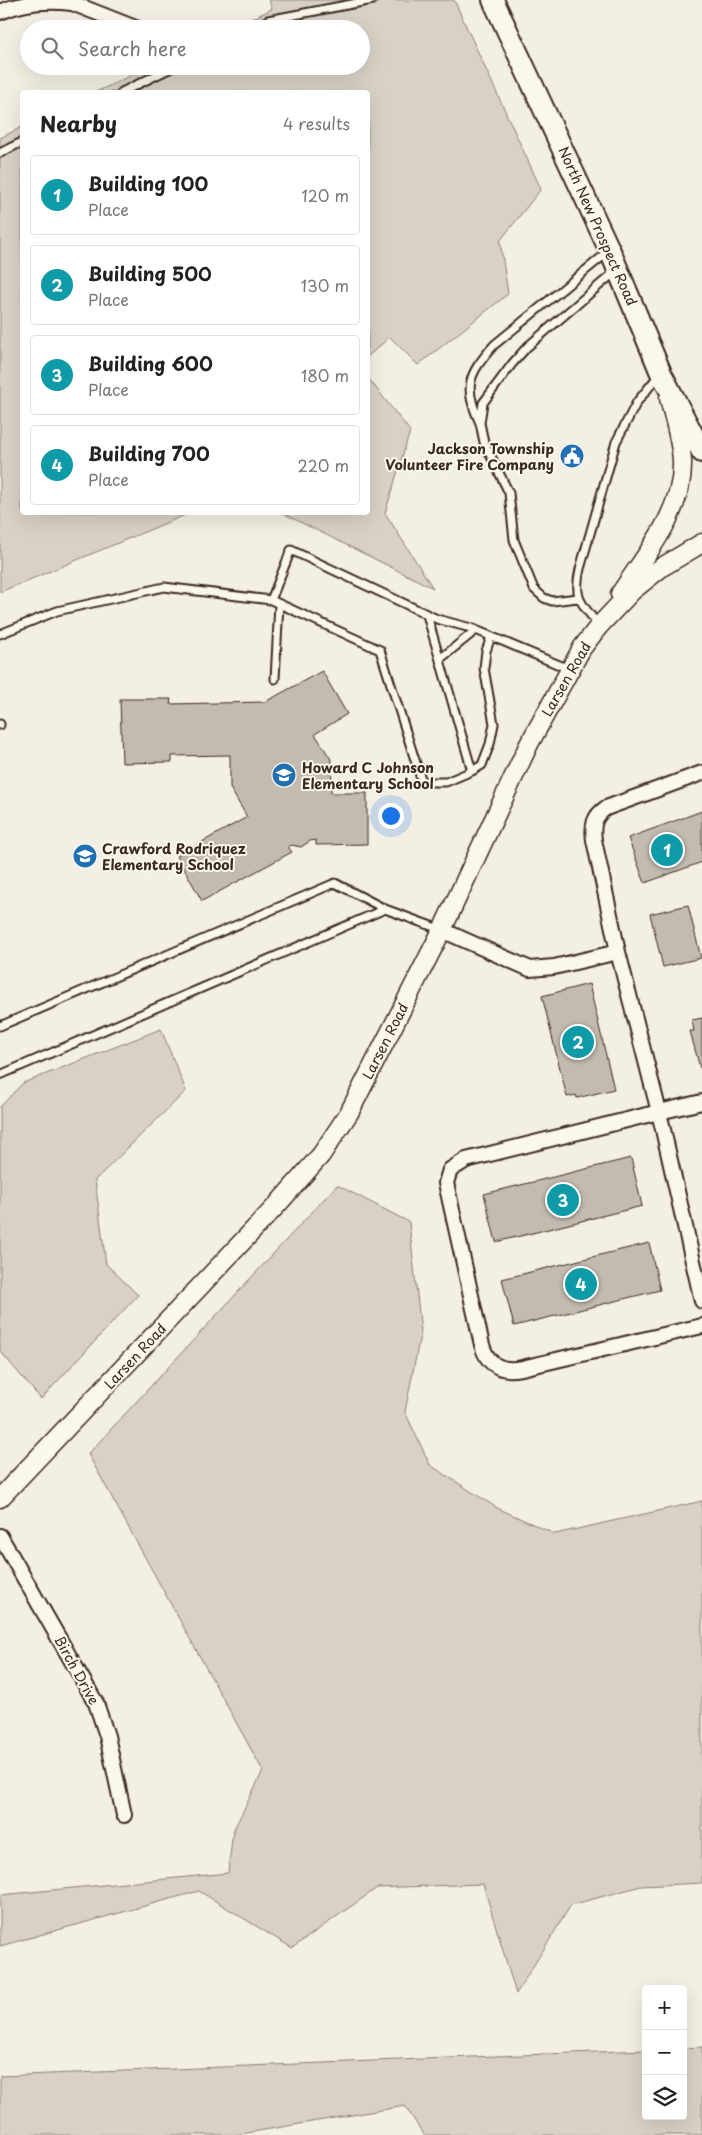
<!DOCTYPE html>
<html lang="en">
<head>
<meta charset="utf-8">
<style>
  :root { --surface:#fff; --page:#f6f6f6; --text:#222; --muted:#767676; --line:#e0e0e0; --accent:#0b8043 }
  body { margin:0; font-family:"Playpen Sans",sans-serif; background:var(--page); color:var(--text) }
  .controls { position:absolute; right:15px; bottom:15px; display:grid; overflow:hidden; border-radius:5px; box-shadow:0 5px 20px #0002 }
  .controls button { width:45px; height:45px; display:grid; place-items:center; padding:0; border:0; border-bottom:1px solid var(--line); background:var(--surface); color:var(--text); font:25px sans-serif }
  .you { position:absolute; left:390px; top:815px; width:18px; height:18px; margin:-12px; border:4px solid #fff; border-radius:50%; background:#1a73e8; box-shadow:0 0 0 8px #1a73e833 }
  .badge { display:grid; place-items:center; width:32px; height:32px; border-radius:50%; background:var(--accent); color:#fff; font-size:16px; font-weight:700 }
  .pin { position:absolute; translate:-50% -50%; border:2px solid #fff; box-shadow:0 1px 5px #0006 }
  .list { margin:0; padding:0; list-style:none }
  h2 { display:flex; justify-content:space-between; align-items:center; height:65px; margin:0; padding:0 20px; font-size:21px }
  h2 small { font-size:16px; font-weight:400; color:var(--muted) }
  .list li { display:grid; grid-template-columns:32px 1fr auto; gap:15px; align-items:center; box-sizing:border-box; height:80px; margin:0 10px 10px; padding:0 10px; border:1px solid var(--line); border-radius:5px }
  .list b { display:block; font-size:19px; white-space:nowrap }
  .list p { margin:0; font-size:16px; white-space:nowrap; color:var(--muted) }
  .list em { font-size:16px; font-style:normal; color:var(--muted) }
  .icon { flex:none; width:28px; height:28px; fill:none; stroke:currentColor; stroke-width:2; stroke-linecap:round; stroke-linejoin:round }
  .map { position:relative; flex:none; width:702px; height:2135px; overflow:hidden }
  .search { position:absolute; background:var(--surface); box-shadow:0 5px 20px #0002; left:20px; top:20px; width:350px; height:55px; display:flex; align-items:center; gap:12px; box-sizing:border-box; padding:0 18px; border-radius:28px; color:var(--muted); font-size:19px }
  .panel { position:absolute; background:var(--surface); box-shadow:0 5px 20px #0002; left:20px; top:90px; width:350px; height:425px; border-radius:5px }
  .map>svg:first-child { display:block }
  .green { fill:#d8d1c6; stroke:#8a7e72 }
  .building { fill:#c3bbb0; stroke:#3b2a1e }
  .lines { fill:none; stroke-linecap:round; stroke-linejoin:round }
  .service-casing { stroke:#3b2a1e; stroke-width:11 }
  .minor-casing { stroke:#3b2a1e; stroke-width:18 }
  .tertiary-casing { stroke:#3b2a1e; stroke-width:21 }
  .secondary-casing { stroke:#3b2a1e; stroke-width:24 }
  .service { stroke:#fbf7ec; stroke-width:7 }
  .minor { stroke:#fbf7ec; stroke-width:14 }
  .tertiary { stroke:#fbf7ec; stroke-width:18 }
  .secondary { stroke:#fbf7ec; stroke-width:20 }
  .labels { text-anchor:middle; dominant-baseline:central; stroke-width:4; stroke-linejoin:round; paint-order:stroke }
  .street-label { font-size:14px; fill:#3b2a1e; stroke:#fbf7ec }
  .poi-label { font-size:14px; font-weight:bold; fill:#3b2a1e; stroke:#fbf7ec; text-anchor:start }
</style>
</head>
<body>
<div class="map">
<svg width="702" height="2135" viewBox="0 0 702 2135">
  <rect width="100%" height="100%" fill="#f3efe4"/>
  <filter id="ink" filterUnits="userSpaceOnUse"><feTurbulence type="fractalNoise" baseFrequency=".02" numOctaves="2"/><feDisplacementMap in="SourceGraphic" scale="10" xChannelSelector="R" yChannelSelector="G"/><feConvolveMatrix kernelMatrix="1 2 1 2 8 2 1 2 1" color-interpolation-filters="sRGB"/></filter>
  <g filter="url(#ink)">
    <path class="green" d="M 269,0 L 454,0 L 541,189 L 500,241 L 508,294 L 418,365 L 390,337 L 368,356 L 368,92 L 96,92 L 151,66 L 361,66 L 361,29 L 230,29 L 272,9 Z
      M 22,127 L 22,512 L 190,513 L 0,592 L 0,138 Z
      M 368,378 L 410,431 L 385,513 L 433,588 L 282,513 L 368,512 Z
      M 161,1029 L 186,1091 L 95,1180 L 106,1264 L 138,1295 L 41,1399 L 0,1351 L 0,1107 L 23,1083 Z
      M 337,1185 L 409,1222 L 421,1331 L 405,1412 L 430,1465 L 497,1508 L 555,1534 L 702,1501 L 702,1883 L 641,1886 L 571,1905 L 516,1994 L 483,1884 L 377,1888 L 292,1948 L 199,1891 L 0,1946 L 0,1895 L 228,1873 L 233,1831 L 263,1771 L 88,1454 Z
      M 702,2047 L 702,2135 L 424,2135 L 405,2106 L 235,2135 L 0,2135 L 0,2076 L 646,2050 L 646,2116 L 683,2116 L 683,2048 Z"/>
    <path class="building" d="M 322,671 L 347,714 L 315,734 L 332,761 L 331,793 L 367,793 L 367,844 L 316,845 L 316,840 L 310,841 L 301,847 L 292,845 L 288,847 L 292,852 L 202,901 L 177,856 L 247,817 L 230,788 L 230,755 L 172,756 L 172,762 L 122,763 L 120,699 L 171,699 L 170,704 L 265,702 Z
      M 702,811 L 702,862 L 645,883 L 628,838 Z
      M 688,905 L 701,958 L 663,967 L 650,914 Z
      M 589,984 L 614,1089 L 577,1098 L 576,1095 L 567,1097 L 542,996 Z
      M 702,1018 L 702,1068 L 700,1068 L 690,1031 L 694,1031 L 692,1020 Z
      M 631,1158 L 642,1206 L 496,1242 L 484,1194 Z
      M 649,1243 L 660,1290 L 514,1326 L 502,1279 Z"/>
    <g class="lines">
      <defs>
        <path id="service" d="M 251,29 L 268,20 L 373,0
          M 122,92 L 175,66
          M 0,153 L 22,142
          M 480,423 C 463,386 468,375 494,345 L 608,252
          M 578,598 L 552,601 L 544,598 L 534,589 L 514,540 L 509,493 L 484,442 L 480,423 L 483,403 L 512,364 L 527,347 L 616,271
          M 427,615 L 472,771
          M 599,626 C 582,603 573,600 580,569 L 616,442 L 637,402 L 659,375
          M 0,634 L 57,611 L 164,587 L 271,600
          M 491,637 L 486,651 L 484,668 L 494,724 L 490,744 L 482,765 L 472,771 L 446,782 L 422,782 L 380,650 L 271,600 L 291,550 L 437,619 L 471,628 L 569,669
          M 440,659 L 476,630
          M 275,679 L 279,604
          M 0,724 L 0,725
          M 0,1026 L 335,883 L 385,909
          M 0,1075 L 385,909 L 442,930"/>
        <path id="minor" d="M 0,12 C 22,2 48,0 72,3 L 138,29
          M 702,773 L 606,808 C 594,816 592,825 594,840 L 618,952 L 659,1112 L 466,1160 L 450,1170 L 446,1183 L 482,1345 C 488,1366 502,1372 522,1368 L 702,1326
          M 442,930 L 530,969 L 554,967 L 618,952
          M 702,1102 L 659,1112 L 702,1301
          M 0,1536 L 96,1703 L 107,1736 L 124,1815"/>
        <path id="tertiary" d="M 620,594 C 646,554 684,511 682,461 C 681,440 674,419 669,398
          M 0,1498 L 277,1205 L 321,1155 L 349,1113 L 442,930 L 529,744 L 582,648 L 599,626 L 632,591 L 662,567 L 702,543"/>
        <path id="secondary" d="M 493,0 L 610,251 L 661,373 L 702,452"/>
      </defs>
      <use href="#service" class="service-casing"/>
      <use href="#minor" class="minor-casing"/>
      <use href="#tertiary" class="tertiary-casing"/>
      <use href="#secondary" class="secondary-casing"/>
      <use href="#service" class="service"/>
      <use href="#minor" class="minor"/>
      <use href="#tertiary" class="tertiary"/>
      <use href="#secondary" class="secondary"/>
    </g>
  </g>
  <defs>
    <symbol id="civic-disc" viewBox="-11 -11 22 22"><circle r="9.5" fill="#1f6fb2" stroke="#fbf7ec"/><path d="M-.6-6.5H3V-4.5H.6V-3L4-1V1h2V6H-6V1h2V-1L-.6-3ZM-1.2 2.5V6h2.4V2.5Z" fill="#fff"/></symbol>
    <symbol id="school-disc" viewBox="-11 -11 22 22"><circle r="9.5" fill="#1f6fb2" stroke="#fbf7ec"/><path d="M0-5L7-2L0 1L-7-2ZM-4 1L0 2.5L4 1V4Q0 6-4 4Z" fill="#fff"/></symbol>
  </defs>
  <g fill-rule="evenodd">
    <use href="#civic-disc" x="558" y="442" width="28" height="28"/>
    <use href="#school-disc" x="270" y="761" width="28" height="28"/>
    <use href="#school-disc" x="71" y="842" width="28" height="28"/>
  </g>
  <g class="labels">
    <g class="street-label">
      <text transform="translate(598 226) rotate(66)">North New Prospect Road</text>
      <text transform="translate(566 679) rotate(-60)">Larsen Road</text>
      <text transform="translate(385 1041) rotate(-63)">Larsen Road</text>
      <text transform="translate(135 1356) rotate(-47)">Larsen Road</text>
      <text transform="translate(77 1670) rotate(61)">Birch Drive</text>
    </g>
    <g class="poi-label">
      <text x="554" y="448" text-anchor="end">Jackson Township<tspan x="554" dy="16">Volunteer Fire Company</tspan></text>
      <text x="302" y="767">Howard C Johnson<tspan x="302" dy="16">Elementary School</tspan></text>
      <text x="102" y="848">Crawford Rodriquez<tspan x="102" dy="16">Elementary School</tspan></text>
    </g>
  </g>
</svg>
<div class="controls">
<button>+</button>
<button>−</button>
<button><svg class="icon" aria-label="layers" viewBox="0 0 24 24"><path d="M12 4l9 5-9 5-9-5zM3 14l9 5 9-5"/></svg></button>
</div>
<div class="you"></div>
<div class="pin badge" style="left:667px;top:850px;background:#0f9aa8">1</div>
<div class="pin badge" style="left:578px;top:1042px;background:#0f9aa8">2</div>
<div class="pin badge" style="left:563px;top:1200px;background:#0f9aa8">3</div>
<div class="pin badge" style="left:581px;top:1284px;background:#0f9aa8">4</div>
<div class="search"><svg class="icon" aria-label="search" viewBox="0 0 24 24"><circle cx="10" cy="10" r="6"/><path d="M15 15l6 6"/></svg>Search here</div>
<section class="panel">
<h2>Nearby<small>4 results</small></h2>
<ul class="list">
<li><span class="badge" style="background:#0f9aa8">1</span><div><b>Building 100</b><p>Place</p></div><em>120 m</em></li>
<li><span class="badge" style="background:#0f9aa8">2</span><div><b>Building 500</b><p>Place</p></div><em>130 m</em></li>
<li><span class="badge" style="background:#0f9aa8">3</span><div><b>Building 600</b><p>Place</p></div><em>180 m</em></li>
<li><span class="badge" style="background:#0f9aa8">4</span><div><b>Building 700</b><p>Place</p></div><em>220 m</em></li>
</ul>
</section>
</div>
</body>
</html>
